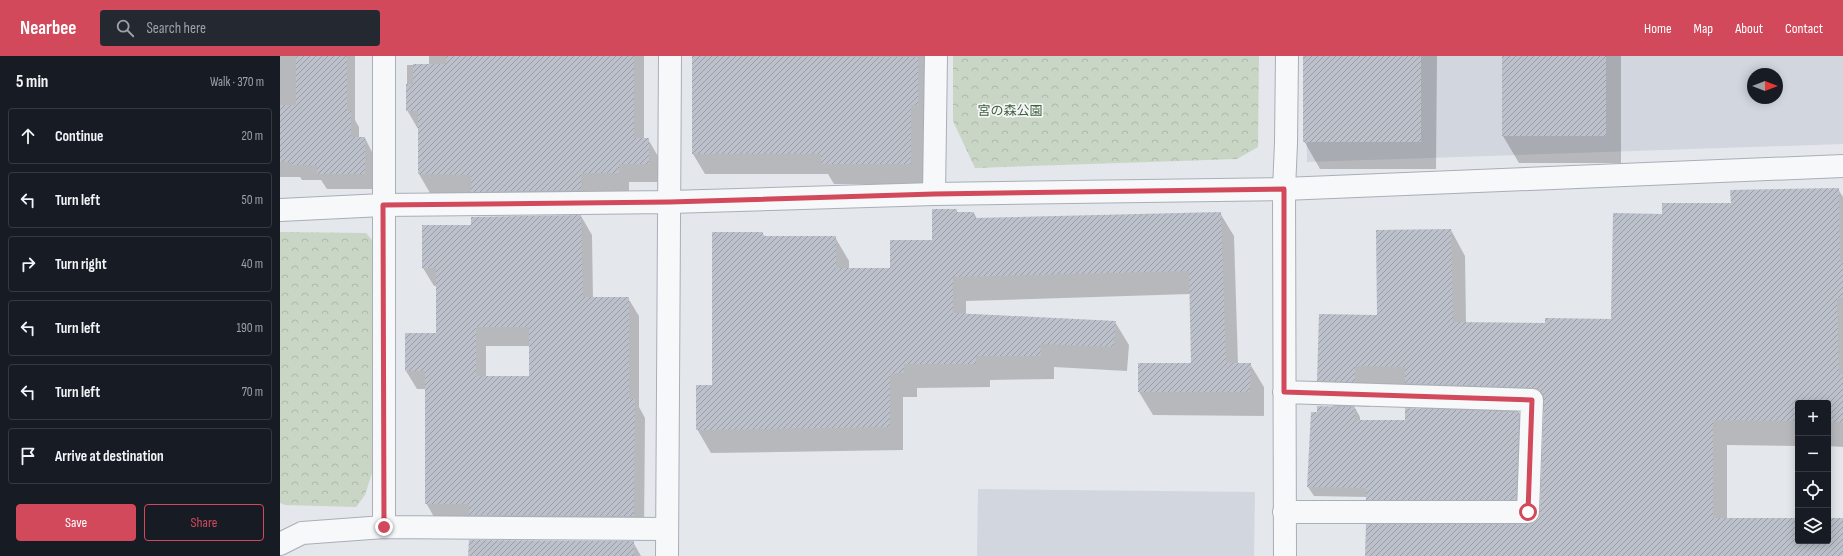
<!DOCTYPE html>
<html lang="en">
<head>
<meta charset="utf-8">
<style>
  :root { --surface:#171b24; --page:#242831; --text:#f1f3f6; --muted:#9ea1a6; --line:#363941; --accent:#d1495b }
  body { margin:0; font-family:"Sofia Sans Condensed","Noto Sans JP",sans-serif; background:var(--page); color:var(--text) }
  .controls { position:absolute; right:12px; bottom:12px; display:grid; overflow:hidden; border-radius:4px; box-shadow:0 2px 10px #0003 }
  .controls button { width:36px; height:36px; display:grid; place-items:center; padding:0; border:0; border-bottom:1px solid var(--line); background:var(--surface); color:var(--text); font:20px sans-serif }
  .compass { position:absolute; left:1467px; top:12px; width:36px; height:36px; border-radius:50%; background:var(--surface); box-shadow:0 2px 10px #0003; rotate:90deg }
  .stop { position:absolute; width:12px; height:12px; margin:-9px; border:3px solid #d1495b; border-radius:50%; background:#fff }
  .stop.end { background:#d1495b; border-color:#fff; box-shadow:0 1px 4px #0008 }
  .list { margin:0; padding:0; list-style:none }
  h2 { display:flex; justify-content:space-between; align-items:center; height:52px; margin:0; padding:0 16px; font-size:17px }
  h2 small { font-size:13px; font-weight:400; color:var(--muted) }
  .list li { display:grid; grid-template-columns:26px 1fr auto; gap:12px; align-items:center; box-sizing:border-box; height:56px; margin:0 8px 8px; padding:0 8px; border:1px solid var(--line); border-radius:4px }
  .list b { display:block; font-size:15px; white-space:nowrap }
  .list em { font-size:13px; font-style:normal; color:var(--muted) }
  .actions { display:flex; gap:8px; padding:12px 16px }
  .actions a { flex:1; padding:9px 0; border:1px solid var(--accent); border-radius:4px; text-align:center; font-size:14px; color:var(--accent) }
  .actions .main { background:var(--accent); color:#fff }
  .icon { flex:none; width:22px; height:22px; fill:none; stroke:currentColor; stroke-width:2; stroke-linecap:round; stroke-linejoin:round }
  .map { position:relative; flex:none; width:1563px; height:500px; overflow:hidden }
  header { display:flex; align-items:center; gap:24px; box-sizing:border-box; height:56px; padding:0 20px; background:var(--accent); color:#fff }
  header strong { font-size:19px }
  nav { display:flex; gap:22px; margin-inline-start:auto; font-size:14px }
  .search { width:280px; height:36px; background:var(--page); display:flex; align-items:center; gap:10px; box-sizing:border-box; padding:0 14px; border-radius:4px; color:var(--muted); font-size:15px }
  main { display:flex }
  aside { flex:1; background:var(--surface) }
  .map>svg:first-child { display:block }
  .built { fill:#d2d6de; fill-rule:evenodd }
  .park { fill:url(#park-crowns) }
  .shadow { fill:#0003; fill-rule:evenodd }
  .building { fill:url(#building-hatch); fill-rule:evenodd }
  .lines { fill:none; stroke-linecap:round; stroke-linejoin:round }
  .minor-casing { stroke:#a9aeb7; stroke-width:24 }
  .tertiary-casing { stroke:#a9aeb7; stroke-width:24 }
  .minor { stroke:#f7f8fa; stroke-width:22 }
  .tertiary { stroke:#f7f8fa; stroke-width:22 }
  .route { stroke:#d1495b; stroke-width:5 }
  .labels { text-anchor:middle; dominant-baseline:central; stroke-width:3.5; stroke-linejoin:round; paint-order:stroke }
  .park-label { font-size:13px; fill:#3f6138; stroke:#f4f6f9 }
</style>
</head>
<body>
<header>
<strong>Nearbee</strong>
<div class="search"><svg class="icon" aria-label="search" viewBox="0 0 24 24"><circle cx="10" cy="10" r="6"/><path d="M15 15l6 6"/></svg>Search here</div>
<nav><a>Home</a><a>Map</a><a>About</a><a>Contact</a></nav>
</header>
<main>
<aside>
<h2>5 min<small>Walk · 370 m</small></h2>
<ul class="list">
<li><svg class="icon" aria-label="ahead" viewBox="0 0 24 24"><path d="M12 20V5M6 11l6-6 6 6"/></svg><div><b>Continue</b></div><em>20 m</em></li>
<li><svg class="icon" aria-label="left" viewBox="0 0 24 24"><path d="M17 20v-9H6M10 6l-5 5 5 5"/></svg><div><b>Turn left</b></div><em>50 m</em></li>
<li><svg class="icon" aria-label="right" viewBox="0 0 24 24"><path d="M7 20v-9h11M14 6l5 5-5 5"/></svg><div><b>Turn right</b></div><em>40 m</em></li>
<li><svg class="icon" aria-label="left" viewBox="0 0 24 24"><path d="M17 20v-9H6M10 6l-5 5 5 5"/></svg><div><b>Turn left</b></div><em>190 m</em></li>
<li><svg class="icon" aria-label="left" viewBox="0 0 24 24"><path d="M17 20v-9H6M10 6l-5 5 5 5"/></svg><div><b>Turn left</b></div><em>70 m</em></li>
<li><svg class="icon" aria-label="arrive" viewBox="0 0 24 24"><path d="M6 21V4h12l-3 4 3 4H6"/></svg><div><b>Arrive at destination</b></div></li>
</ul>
<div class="actions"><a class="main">Save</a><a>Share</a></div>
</aside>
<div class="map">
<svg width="1563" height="500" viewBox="0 0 1563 500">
  <defs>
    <pattern id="park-crowns" width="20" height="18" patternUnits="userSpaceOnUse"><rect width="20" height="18" fill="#c9d6c5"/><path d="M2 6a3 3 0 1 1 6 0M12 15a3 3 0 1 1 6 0" fill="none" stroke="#adb8ab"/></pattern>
    <pattern id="building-hatch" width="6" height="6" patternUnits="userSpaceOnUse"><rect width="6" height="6" fill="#bbc0ca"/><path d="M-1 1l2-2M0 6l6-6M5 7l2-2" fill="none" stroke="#989da6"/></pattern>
  </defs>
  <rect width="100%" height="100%" fill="#e4e7ec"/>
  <path class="built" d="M 1026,0 L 1563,0 L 1563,88 L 1027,106 ZM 1473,18 L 1497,18 L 1497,42 L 1473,42 Z
    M 698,433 L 975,436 L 974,500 L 697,500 Z"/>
  <path class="park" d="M 673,0 L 979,0 L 978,91 L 957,103 L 695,112 L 673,65 Z
    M 0,176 L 86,177 L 92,184 L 92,417 L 85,439 L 76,451 L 5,449 L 0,447 Z"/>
  <path class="shadow" d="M 0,0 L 75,0 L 75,64 L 79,71 L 79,82 L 85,82 L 93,98 L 93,133 L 47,133 L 41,124 L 22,124 L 20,121 L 0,121 Z
    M 149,0 L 364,0 L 364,83 L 368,83 L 379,102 L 379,126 L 349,126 L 349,135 L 312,135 L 312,153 L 203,154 L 193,137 L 150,137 L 139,118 L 139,73 L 138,73 L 127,54 L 127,9 L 149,9 Z
    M 414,0 L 650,0 L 650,69 L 643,69 L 643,128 L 554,128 L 548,118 L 425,118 L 413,98 Z
    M 1024,0 L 1157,0 L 1156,113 L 1040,113 L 1024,85 Z
    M 1223,0 L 1341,0 L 1341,107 L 1239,107 L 1223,80 Z
    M 1558,133 L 1563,141 L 1563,391 L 1548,390 L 1548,347 L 1518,347 L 1518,390 L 1447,389 L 1447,463 L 1518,463 L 1518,485 L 1548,485 L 1548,463 L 1563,463 L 1563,500 L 1086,500 L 1255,468 L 1260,463 L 1265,356 L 1238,355 L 1244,366 L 1241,453 L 1092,453 L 1087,441 L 1034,440 L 1028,431 L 1038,357 L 1054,351 L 1038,324 L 1098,260 L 1171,174 L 1185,200 L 1186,267 L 1266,268 L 1332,264 L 1383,159 ZM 1089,335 L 1131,336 L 1142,354 L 1126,365 L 1080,365 L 1080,361 L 1074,350 L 1089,351 Z
    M 676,154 L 678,157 L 694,157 L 697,163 L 940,157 L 954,180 L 958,308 L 970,308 L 984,331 L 984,360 L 873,359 L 859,336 L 912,308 L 910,238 L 686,245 L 686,258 L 835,266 L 849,289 L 847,315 L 774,311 L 774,323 L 710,324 L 710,331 L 637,332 L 637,341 L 623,341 L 623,394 L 431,397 L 417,373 L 433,330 L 482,177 L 485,181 L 555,181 L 569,205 L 569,213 L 611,213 L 653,185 Z
    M 301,160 L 312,179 L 313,242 L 348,242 L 359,260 L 359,351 L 365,362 L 364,479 L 157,466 L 146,447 L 146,333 L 137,333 L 126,315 L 157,278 L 157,230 L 154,230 L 143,212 L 192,170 ZM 206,290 L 250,290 L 250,321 L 206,321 Z
    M 353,486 L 361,500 L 189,500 Z"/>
  <path class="building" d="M 16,0 L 67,0 L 67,55 L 71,55 L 71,81 L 85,81 L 85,118 L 37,118 L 37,109 L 12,109 L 12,106 L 0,106 L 0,49 L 16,49 Z
    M 166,0 L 354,0 L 354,82 L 369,82 L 369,108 L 339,108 L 339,117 L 301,117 L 301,134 L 191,136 L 191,119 L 138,118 L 138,55 L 126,55 L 126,28 L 133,28 L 133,8 L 166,8 Z
    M 412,0 L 638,1 L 638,49 L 631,49 L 631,108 L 541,108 L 541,98 L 412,98 Z
    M 1023,0 L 1141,0 L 1141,86 L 1023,86 Z
    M 1222,0 L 1326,0 L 1326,80 L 1222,80 Z
    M 1559,132 L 1560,206 L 1563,206 L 1563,242 L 1557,242 L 1559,318 L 1563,318 L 1563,366 L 1548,366 L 1548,347 L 1518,347 L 1518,365 L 1433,364 L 1433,462 L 1518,462 L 1518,485 L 1548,485 L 1548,462 L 1563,462 L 1563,500 L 1085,500 L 1086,468 L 1248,468 L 1254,467 L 1259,462 L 1260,456 L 1264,344 L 1263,338 L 1258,333 L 1252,332 L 1125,327 L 1125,311 L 1075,310 L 1075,326 L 1037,325 L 1039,258 L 1097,259 L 1096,174 L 1171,173 L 1173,266 L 1265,267 L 1265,262 L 1331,263 L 1333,157 L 1382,158 L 1382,147 L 1451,147 L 1450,134 Z
    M 652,153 L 677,153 L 677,156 L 694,156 L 694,162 L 941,156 L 946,307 L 971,307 L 970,336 L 858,336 L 858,307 L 911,307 L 909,215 L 673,221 L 673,257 L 836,265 L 834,291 L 760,288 L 761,300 L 696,300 L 696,308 L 624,308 L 624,317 L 610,317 L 610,371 L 416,374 L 416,329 L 432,329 L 432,176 L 483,176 L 483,180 L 556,180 L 556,212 L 610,212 L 610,184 L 652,184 Z
    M 301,159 L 303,241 L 349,241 L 349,343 L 355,343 L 354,460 L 189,459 L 189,448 L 145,448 L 145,315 L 125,315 L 125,277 L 156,277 L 156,212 L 142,212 L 142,169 L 191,169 L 191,161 ZM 196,271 L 249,271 L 249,320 L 196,320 Z
    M 1037,350 L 1075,351 L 1075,364 L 1125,364 L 1125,352 L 1239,356 L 1236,444 L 1086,444 L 1086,432 L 1027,431 L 1031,356 L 1037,356 Z
    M 189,484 L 354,485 L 354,500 L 188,500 Z"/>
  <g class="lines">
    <defs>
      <path id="minor" d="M 654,138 L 656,0
        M 1004,336 L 1252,344 L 1248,456 L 1004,456
        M 104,471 L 104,0
        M 0,488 L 22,477 L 104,471 L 387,473
        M 1005,500 L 1004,133 L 1006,87 L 1007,0"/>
      <path id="tertiary" d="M 0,154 L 103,149 L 390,146 L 654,138 L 1004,133 L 1563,110
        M 387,500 L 390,0"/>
    </defs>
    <use href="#minor" class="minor-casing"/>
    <use href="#tertiary" class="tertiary-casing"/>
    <use href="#minor" class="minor"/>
    <use href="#tertiary" class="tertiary"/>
  </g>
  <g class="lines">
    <path class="route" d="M 104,471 L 103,149 L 390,146 L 654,138 L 1004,133 L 1004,336 L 1252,344 L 1248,456"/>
  </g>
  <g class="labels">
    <g class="park-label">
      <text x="730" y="55">宮の森公園</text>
    </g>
  </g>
</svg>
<div class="controls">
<button>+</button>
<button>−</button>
<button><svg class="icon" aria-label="locate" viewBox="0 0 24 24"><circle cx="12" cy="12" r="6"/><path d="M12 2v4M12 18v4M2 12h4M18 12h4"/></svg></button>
<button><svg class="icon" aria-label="layers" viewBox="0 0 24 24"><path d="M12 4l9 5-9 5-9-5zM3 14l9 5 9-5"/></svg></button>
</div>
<svg class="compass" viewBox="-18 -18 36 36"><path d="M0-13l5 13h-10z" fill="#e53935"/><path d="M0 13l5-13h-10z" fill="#9ea1a6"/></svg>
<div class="stop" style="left:1248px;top:456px"></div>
<div class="stop end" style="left:104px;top:471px"></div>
</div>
</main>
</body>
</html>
